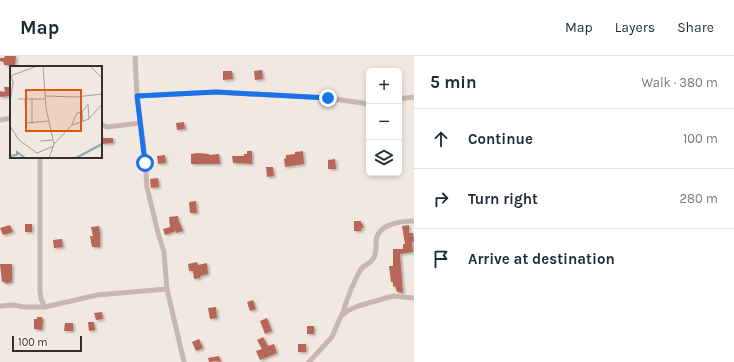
<!DOCTYPE html>
<html lang="en">
<head>
<meta charset="utf-8">
<style>
  :root { --surface:#fff; --page:#f6f6f7; --text:#1f2937; --muted:#747a83; --line:#e0e1e3 }
  body { margin:0; font-family:Karla,sans-serif; background:var(--page); color:var(--text) }
  .controls { position:absolute; right:12px; top:12px; display:grid; overflow:hidden; border-radius:6px; box-shadow:0 2px 6px #0003 }
  .controls button { width:36px; height:36px; display:grid; place-items:center; padding:0; border:0; border-bottom:1px solid var(--line); background:var(--surface); color:var(--text); font:20px sans-serif }
  .scale { position:absolute; left:12px; bottom:10px; width:70px; box-sizing:border-box; padding-left:4px; border:2px solid #372e2c; border-top:0; font-size:11px; line-height:14px; white-space:nowrap; color:#372e2c; -webkit-text-stroke:3px #f9f2ed; paint-order:stroke }
  .stop { position:absolute; width:12px; height:12px; margin:-9px; border:3px solid #1a73e8; border-radius:50%; background:#fff }
  .stop.end { background:#1a73e8; border-color:#fff; box-shadow:0 1px 4px #0008 }
  .list { margin:0; padding:0; list-style:none }
  h2 { display:flex; justify-content:space-between; align-items:center; height:52px; margin:0; padding:0 16px; font-size:17px }
  h2 small { font-size:13px; font-weight:400; color:var(--muted) }
  .list li { display:grid; grid-template-columns:26px 1fr auto; gap:12px; align-items:center; box-sizing:border-box; height:60px; padding:0 16px; border-top:1px solid var(--line) }
  .list b { display:block; font-size:15px; white-space:nowrap }
  .list em { font-size:13px; font-style:normal; color:var(--muted) }
  .icon { flex:none; width:22px; height:22px; fill:none; stroke:currentColor; stroke-width:2; stroke-linecap:round; stroke-linejoin:round }
  .map { position:relative; flex:none; width:414px; height:306px; overflow:hidden }
  header { display:flex; align-items:center; gap:24px; box-sizing:border-box; height:56px; padding:0 20px; background:var(--surface); border-bottom:1px solid var(--line) }
  header strong { font-size:19px }
  nav { display:flex; gap:22px; margin-inline-start:auto; font-size:14px }
  main { display:flex }
  aside { flex:1; background:var(--surface) }
  .map>svg:first-child { display:block }
  .building { fill:#b86658; filter:url(#shadow) }
  .lines { fill:none; stroke-linecap:round; stroke-linejoin:round }
  .street { stroke:#c8b7ae; stroke-width:5 }
  .route { stroke:#1a73e8; stroke-width:5 }
  .inset-river { fill:none; stroke:#83aba9; stroke-width:2 }
  .inset-road { fill:none; stroke:#a79e99; stroke-width:1 }
  .view { fill:#df570e; fill-opacity:0.15; stroke:#df570e; stroke-width:2 }
  .inset-edge { fill:none; stroke:#372e2c; stroke-width:2 }
</style>
</head>
<body>
<header>
<strong>Map</strong>
<nav><a>Map</a><a>Layers</a><a>Share</a></nav>
</header>
<main>
<div class="map">
<svg width="414" height="306" viewBox="0 0 414 306">
  <defs>
    <filter id="shadow"><feDropShadow dx="2" dy="1.5" stdDeviation="1" flood-color="#0004"/></filter>
  </defs>
  <rect width="100%" height="100%" fill="#f1e8e1"/>
  <path class="building" d="M 5,0 L 16,0 L 15,9 L 4,9 L 4,6 L 0,5 L 0,2 L 4,2 Z
    M 262,14 L 263,23 L 255,24 L 254,15 Z
    M 223,15 L 232,15 L 233,23 L 223,24 Z
    M 4,31 L 11,31 L 11,40 L 0,41 L 0,35 L 5,36 Z
    M 184,66 L 185,73 L 177,74 L 176,67 Z
    M 101,82 L 113,82 L 113,87 L 102,88 Z
    M 247,95 L 252,95 L 252,108 L 233,107 L 232,100 L 244,100 L 244,98 L 247,98 Z
    M 303,95 L 304,108 L 285,111 L 284,103 L 286,102 L 286,99 L 295,98 L 295,96 Z
    M 198,97 L 209,98 L 209,99 L 219,98 L 220,108 L 191,108 L 191,98 Z
    M 165,99 L 166,107 L 158,108 L 157,100 Z
    M 335,103 L 336,113 L 328,113 L 328,104 Z
    M 266,111 L 273,111 L 274,120 L 267,121 Z
    M 158,122 L 159,131 L 151,132 L 150,123 Z
    M 196,145 L 197,157 L 190,157 L 189,146 Z
    M 178,160 L 179,167 L 180,167 L 183,175 L 176,177 L 176,175 L 165,179 L 163,173 L 170,171 L 169,161 Z
    M 354,165 L 361,165 L 361,167 L 363,168 L 363,172 L 361,172 L 361,175 L 354,175 Z
    M 25,168 L 32,168 L 32,176 L 25,176 Z
    M 10,169 L 13,176 L 3,179 L 0,172 Z
    M 409,169 L 409,177 L 413,177 L 414,186 L 412,186 L 413,196 L 400,198 L 403,237 L 397,236 L 395,230 L 393,231 L 393,226 L 391,226 L 389,210 L 393,210 L 393,193 L 403,193 L 403,188 L 405,188 L 402,170 Z
    M 99,170 L 100,177 L 100,191 L 92,191 L 90,180 L 93,180 L 91,171 Z
    M 62,183 L 63,191 L 54,192 L 53,184 Z
    M 197,206 L 198,209 L 207,207 L 208,218 L 200,220 L 200,222 L 194,223 L 193,215 L 189,215 L 188,208 Z
    M 0,208 L 12,208 L 12,226 L 6,228 L 5,226 L 2,226 Z
    M 253,244 L 256,253 L 250,255 L 247,246 Z
    M 216,251 L 217,262 L 210,263 L 208,252 Z
    M 102,256 L 103,263 L 96,264 L 94,257 Z
    M 37,261 L 42,261 L 43,264 L 42,274 L 34,273 L 34,263 L 37,263 Z
    M 267,262 L 272,275 L 265,278 L 260,265 Z
    M 88,266 L 94,266 L 95,274 L 89,275 Z
    M 65,267 L 73,267 L 73,275 L 64,275 Z
    M 307,270 L 314,270 L 314,278 L 307,278 Z
    M 263,281 L 268,290 L 274,288 L 277,297 L 260,304 L 256,295 L 262,293 L 257,284 Z
    M 199,283 L 203,292 L 196,295 L 192,286 Z
    M 298,288 L 306,288 L 306,296 L 298,296 Z
    M 219,300 L 221,306 L 216,305 L 209,306 L 208,302 Z"/>
  <g class="lines">
    <path class="street" d="M 135,0 L 137,40 L 144,92 L 147,131 L 158,177 L 164,196 L 167,233 L 184,306
      M 137,40 L 215,36 L 328,42 L 369,48
      M 399,43 L 414,41
      M 0,64 L 11,62
      M 101,68 L 107,71 L 140,67
      M 40,101 L 40,235 L 41,243 L 45,251
      M 0,250 L 14,249 L 23,251 L 45,251 L 97,239 L 167,233
      M 342,259 C 347,243 352,228 361,213 C 364,209 370,208 373,203 C 377,197 376,192 376,185 C 378,168 400,165 414,165
      M 309,306 L 332,281 L 341,260 L 349,254 L 358,250 L 393,240 L 414,242"/>
  </g>
  <g class="lines">
    <path class="route" d="M 145,107 L 137,40 L 216,36 L 328,42"/>
  </g>
  <g transform="translate(10 10)">
    <rect width="92" height="92" fill="#f1e8e1"/>
    <path class="inset-river" d="M 0,90 L 7,89 L 7,86 L 15,92M 66,92 L 92,78"/>
    <path class="inset-road" d="M 33,0 L 36,42 L 44,78M 80,0 L 92,12M 0,7 L 3,16 L 0,37M 0,10 L 27,0M 35,30 L 66,31 L 92,28M 22,32 L 22,58M 8,33 L 35,33M 15,33 L 16,57 L 39,55M 78,38 L 79,53M 73,56 L 72,46 L 78,38M 62,58 L 67,47 L 72,46M 0,60 L 9,74 L 27,87 L 44,80M 30,75 L 43,74M 39,92 L 44,78 L 62,59 L 79,53 L 92,38"/>
    <path class="view" d="M 16,24 L 71,24 L 71,65 L 16,65 Z"/>
    <rect width="92" height="92" class="inset-edge"/>
  </g>
</svg>
<div class="controls">
<button>+</button>
<button>−</button>
<button><svg class="icon" aria-label="layers" viewBox="0 0 24 24"><path d="M12 4l9 5-9 5-9-5zM3 14l9 5 9-5"/></svg></button>
</div>
<div class="scale">100 m</div>
<div class="stop" style="left:145px;top:107px"></div>
<div class="stop end" style="left:328px;top:42px"></div>
</div>
<aside>
<h2>5 min<small>Walk · 380 m</small></h2>
<ul class="list">
<li><svg class="icon" aria-label="ahead" viewBox="0 0 24 24"><path d="M12 20V5M6 11l6-6 6 6"/></svg><div><b>Continue</b></div><em>100 m</em></li>
<li><svg class="icon" aria-label="right" viewBox="0 0 24 24"><path d="M7 20v-9h11M14 6l5 5-5 5"/></svg><div><b>Turn right</b></div><em>280 m</em></li>
<li><svg class="icon" aria-label="arrive" viewBox="0 0 24 24"><path d="M6 21V4h12l-3 4 3 4H6"/></svg><div><b>Arrive at destination</b></div></li>
</ul>
</aside>
</main>
</body>
</html>
